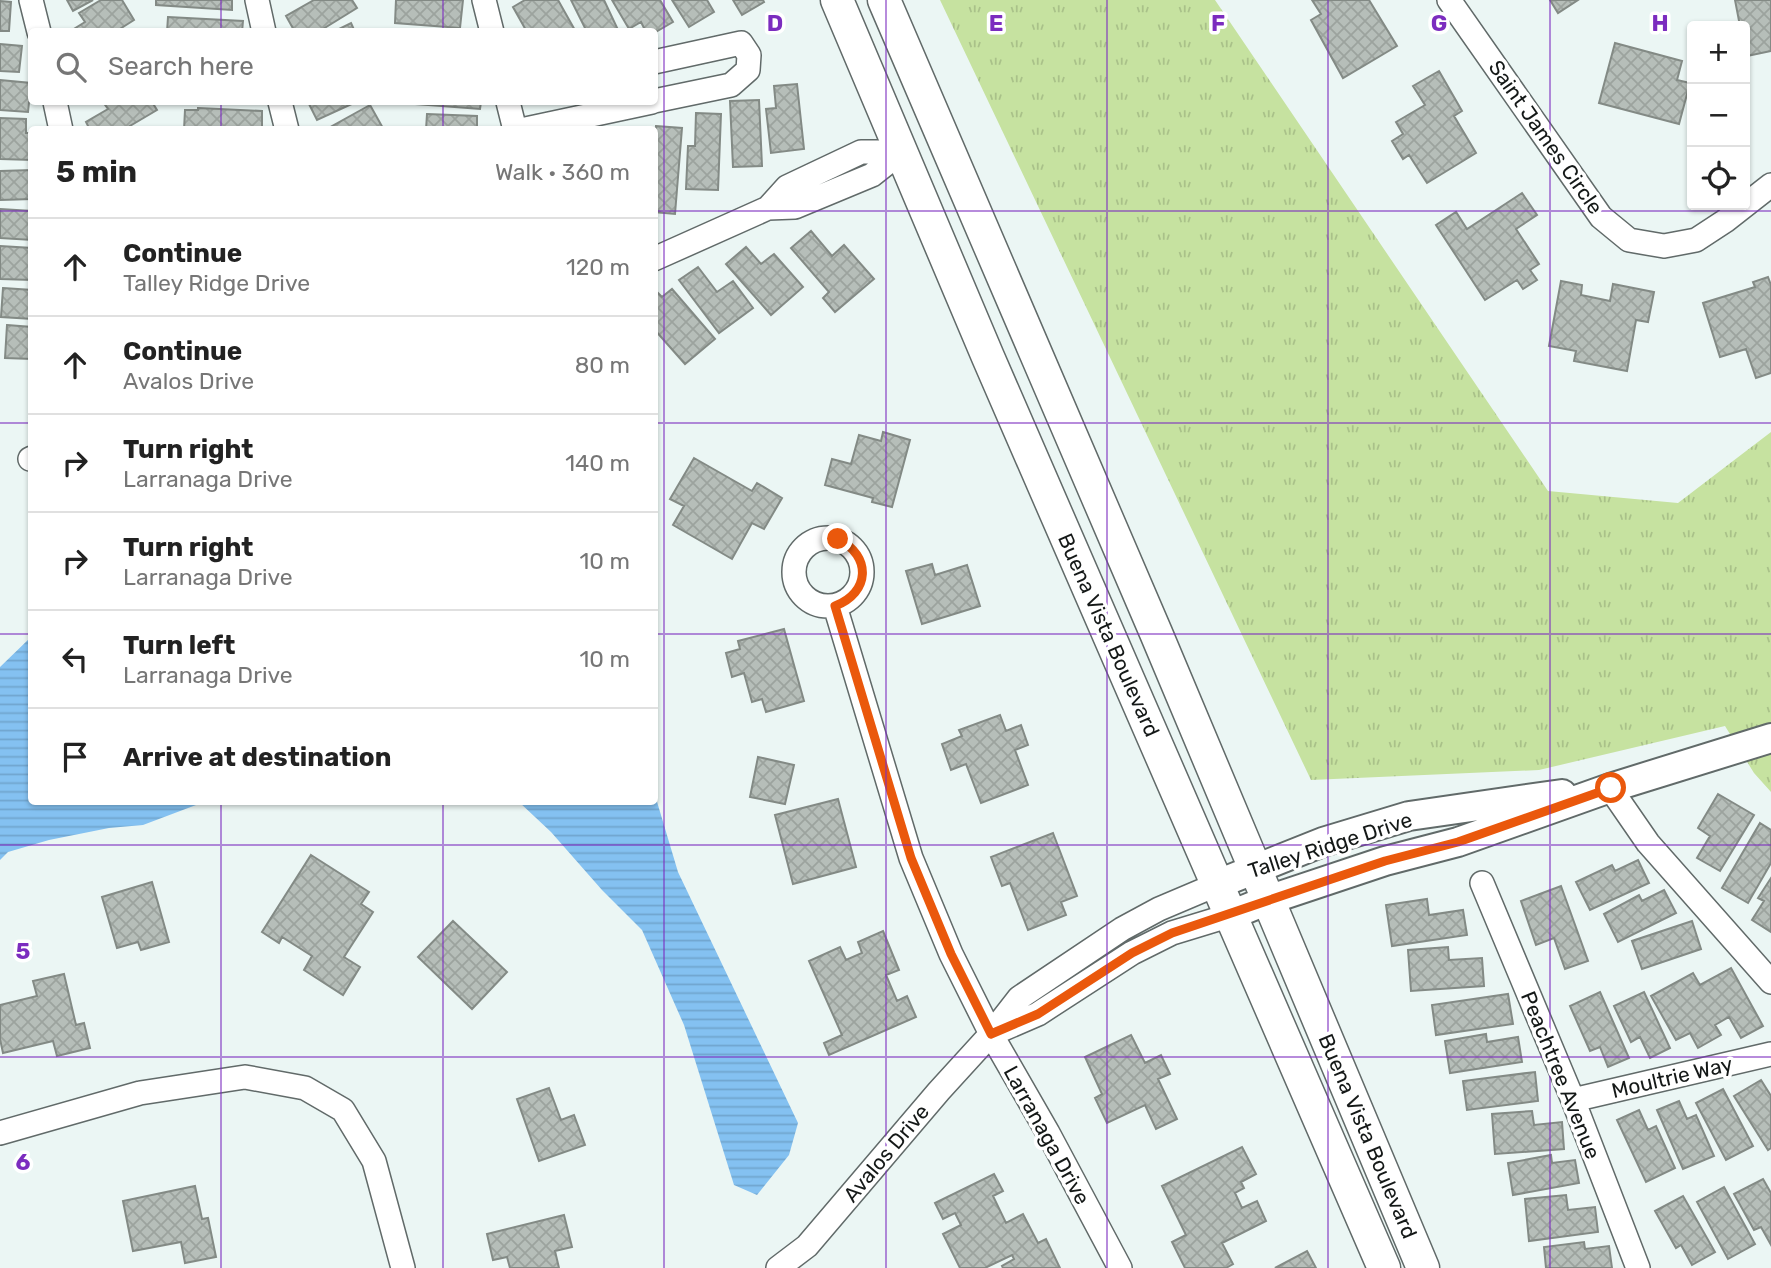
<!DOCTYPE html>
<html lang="en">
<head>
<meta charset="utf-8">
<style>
  :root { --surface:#fff; --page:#f6f6f6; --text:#222; --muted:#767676; --line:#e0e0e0 }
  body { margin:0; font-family:Rubik,sans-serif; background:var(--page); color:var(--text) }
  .controls { position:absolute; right:21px; top:21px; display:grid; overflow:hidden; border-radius:7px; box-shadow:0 2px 5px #0004 }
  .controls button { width:63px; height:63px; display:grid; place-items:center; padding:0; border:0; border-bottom:2px solid var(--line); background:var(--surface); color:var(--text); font:35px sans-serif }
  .stop { position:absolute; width:21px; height:21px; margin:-16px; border:5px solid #ea580c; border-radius:50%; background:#fff }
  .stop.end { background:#ea580c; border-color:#fff; box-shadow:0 2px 7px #0008 }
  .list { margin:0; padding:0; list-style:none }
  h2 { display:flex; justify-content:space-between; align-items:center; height:91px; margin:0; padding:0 28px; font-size:30px }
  h2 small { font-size:23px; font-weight:400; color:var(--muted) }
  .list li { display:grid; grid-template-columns:46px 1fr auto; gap:21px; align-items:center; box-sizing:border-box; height:98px; padding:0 28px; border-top:2px solid var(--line) }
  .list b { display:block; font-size:26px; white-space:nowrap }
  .list p { margin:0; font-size:23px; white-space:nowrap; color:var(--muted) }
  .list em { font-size:23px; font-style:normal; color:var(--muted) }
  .icon { flex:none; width:38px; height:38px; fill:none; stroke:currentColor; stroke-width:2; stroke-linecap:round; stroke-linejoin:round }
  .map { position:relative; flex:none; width:1771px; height:1268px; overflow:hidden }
  .search { position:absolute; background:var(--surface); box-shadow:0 2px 5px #0004; left:28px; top:28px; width:630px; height:77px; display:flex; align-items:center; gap:18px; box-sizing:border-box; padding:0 24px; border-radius:7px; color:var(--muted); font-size:26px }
  .panel { position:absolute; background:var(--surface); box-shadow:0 2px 5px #0004; left:28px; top:126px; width:630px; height:679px; border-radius:7px }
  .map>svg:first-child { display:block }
  .grass { fill:url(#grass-tufts) }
  .water { fill:url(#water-rules) }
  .building { fill:url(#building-cross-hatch); stroke:#838a85; stroke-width:2 }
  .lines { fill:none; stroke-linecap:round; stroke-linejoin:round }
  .minor-casing { stroke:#616a69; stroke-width:26 }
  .tertiary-casing { stroke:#616a69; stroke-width:32 }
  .secondary-casing { stroke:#616a69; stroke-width:35 }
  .minor { stroke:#fff; stroke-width:23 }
  .tertiary { stroke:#fff; stroke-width:28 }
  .secondary { stroke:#fff; stroke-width:32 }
  .route { stroke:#ea580c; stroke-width:9 }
  .grid { fill:none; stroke:#7b2cbf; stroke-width:2; stroke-opacity:0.55 }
  .labels { text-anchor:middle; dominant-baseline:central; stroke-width:7; stroke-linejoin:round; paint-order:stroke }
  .street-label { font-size:21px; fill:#141817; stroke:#fff }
  .grid-label { font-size:23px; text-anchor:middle; font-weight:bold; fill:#7b2cbf; stroke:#fff; stroke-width:7; stroke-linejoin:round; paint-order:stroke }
</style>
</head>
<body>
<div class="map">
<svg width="1771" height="1268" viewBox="0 0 1771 1268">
  <defs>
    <pattern id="grass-tufts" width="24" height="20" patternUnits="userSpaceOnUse" patternTransform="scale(1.75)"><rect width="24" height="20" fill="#c6e2a0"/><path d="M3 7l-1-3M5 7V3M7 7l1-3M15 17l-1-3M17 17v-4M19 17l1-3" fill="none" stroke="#a9c189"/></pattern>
    <pattern id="water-rules" width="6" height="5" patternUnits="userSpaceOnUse" patternTransform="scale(1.75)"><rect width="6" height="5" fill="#84c1f1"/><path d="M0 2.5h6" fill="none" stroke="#71a5ce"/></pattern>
    <pattern id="building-cross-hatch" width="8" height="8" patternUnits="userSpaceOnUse" patternTransform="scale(1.75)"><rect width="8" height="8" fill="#b6beb9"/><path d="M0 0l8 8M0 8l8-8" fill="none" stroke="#9ca39e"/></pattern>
  </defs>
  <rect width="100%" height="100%" fill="#ebf6f4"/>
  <path class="grass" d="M 940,0 L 1215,0 L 1548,491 L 1678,503 L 1771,432 L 1771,792 L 1754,773 L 1725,726 L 1539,770 L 1311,780 Z"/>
  <path class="water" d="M 31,637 L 32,802 L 204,802 L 143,825 L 109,828 L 49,840 L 8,852 L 0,860 L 0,667 Z
    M 655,795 L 678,872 L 798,1123 L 789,1155 L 757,1195 L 734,1185 L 684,1025 L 642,930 L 602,890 L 551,832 L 519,802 L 654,802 Z"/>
  <path class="building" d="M 67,0 L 93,0 L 73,11 Z
    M 101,0 L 122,0 L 134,20 L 115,32 L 69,32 L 85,22 L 79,13 Z
    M 156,0 L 232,0 L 232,10 L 156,5 Z
    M 314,0 L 352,0 L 357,8 L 318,32 L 295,32 L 286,16 Z
    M 396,0 L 463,0 L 460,28 L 395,23 Z
    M 558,0 L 576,32 L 527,32 L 513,7 L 525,0 Z
    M 571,0 L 604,0 L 619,32 L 587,32 Z
    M 612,0 L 660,0 L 673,22 L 654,33 L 646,32 L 641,22 L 629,29 Z
    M 672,0 L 707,0 L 714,12 L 689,27 Z
    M 733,0 L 763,0 L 764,2 L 742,15 Z
    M 1312,0 L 1369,0 L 1397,46 L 1343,78 L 1311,20 L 1321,14 Z
    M 1550,0 L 1578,0 L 1558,13 Z
    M 1735,0 L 1771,0 L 1771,51 L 1747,56 L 1745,26 L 1740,26 Z
    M 0,1 L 11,2 L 9,31 L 0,31 Z
    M 168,17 L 243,21 L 242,32 L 167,32 Z
    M 351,23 L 355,32 L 333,32 Z
    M 1615,43 L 1682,61 L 1677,80 L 1690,83 L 1679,124 L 1599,103 Z
    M 0,44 L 22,46 L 19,72 L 0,71 Z
    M 1439,71 L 1462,111 L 1454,116 L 1476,153 L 1427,183 L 1409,155 L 1403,159 L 1392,141 L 1403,134 L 1396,122 L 1425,105 L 1413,86 Z
    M 0,80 L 31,83 L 28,112 L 0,110 Z
    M 797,84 L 804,149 L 771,153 L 766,109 L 776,108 L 774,86 Z
    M 759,100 L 762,166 L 733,167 L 730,101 Z
    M 103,102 L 152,102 L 157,110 L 123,130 L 90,130 L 86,122 L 108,109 Z
    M 308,102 L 356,102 L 317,120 Z
    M 416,102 L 481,102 L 480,109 L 416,104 Z
    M 370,105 L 384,130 L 325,130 Z
    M 198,108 L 262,111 L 262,130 L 184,130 L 185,110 L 198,110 Z
    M 696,113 L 721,114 L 718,190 L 686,189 L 688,146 L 695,146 Z
    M 427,114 L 477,116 L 477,130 L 426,130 Z
    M 0,118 L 26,119 L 26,133 L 32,133 L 32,160 L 0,159 Z
    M 656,126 L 682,128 L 675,214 L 654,212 Z
    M 32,170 L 32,199 L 0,200 L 0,171 Z
    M 1522,193 L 1537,215 L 1516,229 L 1539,264 L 1530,270 L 1537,280 L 1523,289 L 1517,280 L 1485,300 L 1436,225 L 1456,212 L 1467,229 Z
    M 0,209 L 32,211 L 32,240 L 0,238 Z
    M 811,231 L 832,256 L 844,245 L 874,279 L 835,312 L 823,298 L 829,292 L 791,248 Z
    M 0,246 L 32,248 L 32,280 L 0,279 Z
    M 746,247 L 761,264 L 774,254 L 803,287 L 771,315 L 726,264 Z
    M 698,267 L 717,292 L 733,281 L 753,308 L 719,333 L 679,280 Z
    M 1768,277 L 1771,285 L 1771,373 L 1756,378 L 1746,349 L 1720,357 L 1703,303 L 1755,287 L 1753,282 Z
    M 1561,281 L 1582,285 L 1581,295 L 1610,301 L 1613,284 L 1654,292 L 1648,322 L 1636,320 L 1627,371 L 1574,361 L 1576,351 L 1549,346 Z
    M 3,288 L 32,290 L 32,319 L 1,317 Z
    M 654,289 L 662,297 L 672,289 L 715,339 L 685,364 L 654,329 Z
    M 7,325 L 32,327 L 32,359 L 5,358 Z
    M 31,366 L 32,366 L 32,417 L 29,417 Z
    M 883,432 L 910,440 L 892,507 L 872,502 L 873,498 L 825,485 L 832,459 L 851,464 L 859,435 L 881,441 Z
    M 694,458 L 752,491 L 757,483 L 782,498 L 764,529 L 752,523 L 732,559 L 673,525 L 684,506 L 670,499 Z
    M 932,564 L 935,575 L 967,565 L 980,606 L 922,624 L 906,571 Z
    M 784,629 L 804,701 L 766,712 L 762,699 L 752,702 L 744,673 L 732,677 L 726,653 L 740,649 L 738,641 Z
    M 1000,715 L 1006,731 L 1021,725 L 1028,745 L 1015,750 L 1028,785 L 981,803 L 966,764 L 951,770 L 942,744 L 962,736 L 959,730 Z
    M 758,757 L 794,765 L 785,804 L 750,797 Z
    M 1718,794 L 1754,815 L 1720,871 L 1697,858 L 1710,836 L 1698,828 Z
    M 838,799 L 856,867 L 793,884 L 775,815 Z
    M 1760,823 L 1771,830 L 1771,863 L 1748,903 L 1722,888 Z
    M 1053,833 L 1077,896 L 1061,902 L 1066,915 L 1028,930 L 1010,883 L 1002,886 L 991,857 Z
    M 311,855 L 369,892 L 361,904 L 373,912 L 344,957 L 360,967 L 343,995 L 304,970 L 312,956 L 282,937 L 279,943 L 262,932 Z
    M 1638,860 L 1649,883 L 1590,910 L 1576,882 L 1612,865 L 1615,871 Z
    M 1771,878 L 1771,932 L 1752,920 L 1764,901 L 1758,898 Z
    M 152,882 L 169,942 L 141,950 L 138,942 L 117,948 L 102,897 Z
    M 1561,886 L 1588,961 L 1565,969 L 1554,938 L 1536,945 L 1521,901 Z
    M 1664,890 L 1676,913 L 1618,942 L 1604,914 L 1639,895 L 1642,901 Z
    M 1427,899 L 1429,915 L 1463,910 L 1467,935 L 1392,946 L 1386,905 Z
    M 453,921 L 507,972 L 472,1009 L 418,957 Z
    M 1692,921 L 1701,949 L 1642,969 L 1632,941 Z
    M 883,931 L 899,970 L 886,975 L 897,1001 L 907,996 L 916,1017 L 829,1055 L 824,1043 L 842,1035 L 809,961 L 840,947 L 846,960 L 862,953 L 858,942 Z
    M 1448,947 L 1449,960 L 1482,958 L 1484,986 L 1411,991 L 1408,950 Z
    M 1731,968 L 1763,1026 L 1741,1038 L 1729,1017 L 1715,1025 L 1721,1035 L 1698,1048 L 1690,1033 L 1676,1040 L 1651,996 L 1693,973 L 1700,985 Z
    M 64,974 L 76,1025 L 84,1023 L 90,1048 L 57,1056 L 53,1041 L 3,1053 L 0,1039 L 0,1005 L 37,996 L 33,981 Z
    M 1600,992 L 1629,1058 L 1608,1067 L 1600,1047 L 1590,1051 L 1570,1006 Z
    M 1644,992 L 1670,1048 L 1650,1058 L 1640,1037 L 1631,1042 L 1614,1006 Z
    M 1508,994 L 1513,1024 L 1436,1035 L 1432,1005 Z
    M 1486,1034 L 1487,1042 L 1518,1037 L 1522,1062 L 1450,1073 L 1445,1041 Z
    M 1131,1035 L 1145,1063 L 1161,1055 L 1170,1074 L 1158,1079 L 1177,1119 L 1156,1129 L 1145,1105 L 1107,1123 L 1095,1098 L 1102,1094 L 1085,1057 Z
    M 1535,1072 L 1538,1101 L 1467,1110 L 1463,1081 Z
    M 1761,1080 L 1771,1096 L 1771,1148 L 1768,1150 L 1734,1096 Z
    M 549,1088 L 561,1120 L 574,1115 L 585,1145 L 539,1161 L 517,1099 Z
    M 1723,1089 L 1753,1146 L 1726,1160 L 1696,1103 Z
    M 1679,1101 L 1687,1119 L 1696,1115 L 1714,1156 L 1683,1169 L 1657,1110 Z
    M 1639,1110 L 1648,1130 L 1656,1126 L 1675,1168 L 1646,1182 L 1617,1120 Z
    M 1532,1111 L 1534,1125 L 1562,1122 L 1564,1149 L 1495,1154 L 1492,1114 Z
    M 1242,1147 L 1256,1174 L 1241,1182 L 1244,1188 L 1235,1193 L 1242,1208 L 1257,1201 L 1266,1221 L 1222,1243 L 1233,1264 L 1226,1268 L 1185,1268 L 1172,1242 L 1186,1235 L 1162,1186 Z
    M 1551,1155 L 1552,1163 L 1575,1160 L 1579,1183 L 1513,1195 L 1508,1163 Z
    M 994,1174 L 1003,1191 L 993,1196 L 1006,1223 L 1023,1214 L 1038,1243 L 1046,1239 L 1060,1268 L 1003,1268 L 1002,1266 L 1014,1259 L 1012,1255 L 985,1268 L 960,1268 L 943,1234 L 961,1225 L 955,1213 L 943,1219 L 935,1203 Z
    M 1763,1179 L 1771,1193 L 1771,1245 L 1761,1227 L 1754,1230 L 1734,1194 Z
    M 195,1186 L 202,1219 L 208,1218 L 216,1257 L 185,1263 L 181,1242 L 133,1251 L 123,1201 Z
    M 1724,1187 L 1755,1244 L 1728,1259 L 1697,1202 Z
    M 1566,1195 L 1568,1210 L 1595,1207 L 1598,1232 L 1529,1241 L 1525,1199 Z
    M 1683,1196 L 1715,1252 L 1692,1265 L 1681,1245 L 1676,1248 L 1655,1211 Z
    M 564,1215 L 572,1247 L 555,1251 L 559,1268 L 510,1268 L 507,1257 L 493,1260 L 487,1234 Z
    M 1584,1242 L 1585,1249 L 1609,1246 L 1612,1268 L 1546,1268 L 1544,1247 Z
    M 1307,1251 L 1316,1268 L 1275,1268 Z"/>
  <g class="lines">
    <defs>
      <path id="minor" d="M 31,0 L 39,32
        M 257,0 L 264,32
        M 484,0 L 492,32
        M 1449,0 L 1601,217 L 1629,240 L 1664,246 L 1696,240 L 1725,221 L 1771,185
        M 654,62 L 741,43 L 749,55 L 748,70 L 731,85 L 654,101
        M 55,102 L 61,130
        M 280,102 L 287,130
        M 508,102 L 515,130
        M 521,130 L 652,102
        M 768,208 L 787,187 L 861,152 L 901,152
        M 654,259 L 768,208 L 795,207 L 872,175 L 901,152
        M 30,459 L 32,458
        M794 572a34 34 0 1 1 68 0a34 34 0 1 1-68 0Z
        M 835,606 L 911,858 L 951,954 L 991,1034 L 1048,1133 L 1120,1268
        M 1610,788 L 1648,843 L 1771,982
        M 1482,883 L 1573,1100 L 1638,1268
        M 994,1033 L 1038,1014 L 1132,953 L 1172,933 L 1231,915
        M 1573,1100 L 1771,1054
        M 0,1133 L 140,1093 L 245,1077 L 305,1088 L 343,1110 L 374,1161 L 403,1268
        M 778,1268 L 807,1246 L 939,1091 L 991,1034 L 1019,998 L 1122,929 L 1159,909 L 1218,884"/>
      <path id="tertiary" d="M 1218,884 L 1323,842 L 1409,816 L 1562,794
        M 1231,915 L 1268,900 L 1385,861 L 1458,842 L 1610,788 L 1771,738"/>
      <path id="secondary" d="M 837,0 L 988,357 L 1384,1268
        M 884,0 L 1156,633 L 1423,1268"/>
    </defs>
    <use href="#minor" class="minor-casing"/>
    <use href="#tertiary" class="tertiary-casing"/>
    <use href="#secondary" class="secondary-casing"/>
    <use href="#minor" class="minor"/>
    <use href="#tertiary" class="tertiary"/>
    <use href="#secondary" class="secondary"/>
  </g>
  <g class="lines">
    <path class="route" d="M 838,539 C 872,556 870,593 835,606 L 911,858 L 951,954 L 991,1034 L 1038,1014 L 1132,953 L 1172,933 L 1385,861 L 1458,842 L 1611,788"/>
  </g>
  <path class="grid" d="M 221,0 L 221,32M 443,0 L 443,32M 664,0 L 664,1268M 886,0 L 886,1268M 1107,0 L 1107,1268M 1328,0 L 1328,1268M 1550,0 L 1550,1268M 221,102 L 221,130M 443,102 L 443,130M 0,211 L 32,211M 654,211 L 1771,211M 0,423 L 32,423M 654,423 L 1771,423M 0,634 L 32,634M 654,634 L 1771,634M 221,802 L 221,1268M 443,802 L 443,1268M 0,845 L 1771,845M 0,1057 L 1771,1057"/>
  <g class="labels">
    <g class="street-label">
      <text transform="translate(1546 137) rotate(55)">Saint James Circle</text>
      <text transform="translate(1109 635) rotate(66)">Buena Vista Boulevard</text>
      <text transform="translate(1330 845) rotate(-18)">Talley Ridge Drive</text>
      <text transform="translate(1561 1075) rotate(68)">Peachtree Avenue</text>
      <text transform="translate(1672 1077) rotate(-13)">Moultrie Way</text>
      <text transform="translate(1047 1135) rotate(61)">Larranaga Drive</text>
      <text transform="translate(1368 1136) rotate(67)">Buena Vista Boulevard</text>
      <text transform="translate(886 1153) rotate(-50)">Avalos Drive</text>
    </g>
  </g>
  <g class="grid-label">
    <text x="775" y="31">D</text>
    <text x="996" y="31">E</text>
    <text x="1218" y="31">F</text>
    <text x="1439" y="31">G</text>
    <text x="1660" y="31">H</text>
    <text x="23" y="959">5</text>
    <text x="23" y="1170">6</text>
  </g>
</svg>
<div class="controls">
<button>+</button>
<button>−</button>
<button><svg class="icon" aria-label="locate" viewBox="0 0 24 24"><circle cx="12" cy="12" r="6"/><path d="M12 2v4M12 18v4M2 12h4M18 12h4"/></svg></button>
</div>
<div class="stop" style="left:1611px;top:788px"></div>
<div class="stop end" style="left:838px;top:539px"></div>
<div class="search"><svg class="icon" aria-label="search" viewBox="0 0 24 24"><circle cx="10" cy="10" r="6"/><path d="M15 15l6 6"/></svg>Search here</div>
<section class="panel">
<h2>5 min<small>Walk · 360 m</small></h2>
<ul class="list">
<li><svg class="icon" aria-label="ahead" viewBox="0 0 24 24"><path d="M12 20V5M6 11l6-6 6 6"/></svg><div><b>Continue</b><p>Talley Ridge Drive</p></div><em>120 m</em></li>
<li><svg class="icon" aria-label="ahead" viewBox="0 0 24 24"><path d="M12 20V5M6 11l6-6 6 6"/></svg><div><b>Continue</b><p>Avalos Drive</p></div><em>80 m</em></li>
<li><svg class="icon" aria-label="right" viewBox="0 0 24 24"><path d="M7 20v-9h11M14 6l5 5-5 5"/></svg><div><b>Turn right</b><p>Larranaga Drive</p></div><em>140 m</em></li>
<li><svg class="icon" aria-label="right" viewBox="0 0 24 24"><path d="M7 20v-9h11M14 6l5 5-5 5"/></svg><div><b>Turn right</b><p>Larranaga Drive</p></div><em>10 m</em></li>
<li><svg class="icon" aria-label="left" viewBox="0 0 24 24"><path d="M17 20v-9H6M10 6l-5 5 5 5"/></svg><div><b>Turn left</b><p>Larranaga Drive</p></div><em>10 m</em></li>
<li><svg class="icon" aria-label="arrive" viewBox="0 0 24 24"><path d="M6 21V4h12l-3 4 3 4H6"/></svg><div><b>Arrive at destination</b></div></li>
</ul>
</section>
</div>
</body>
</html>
